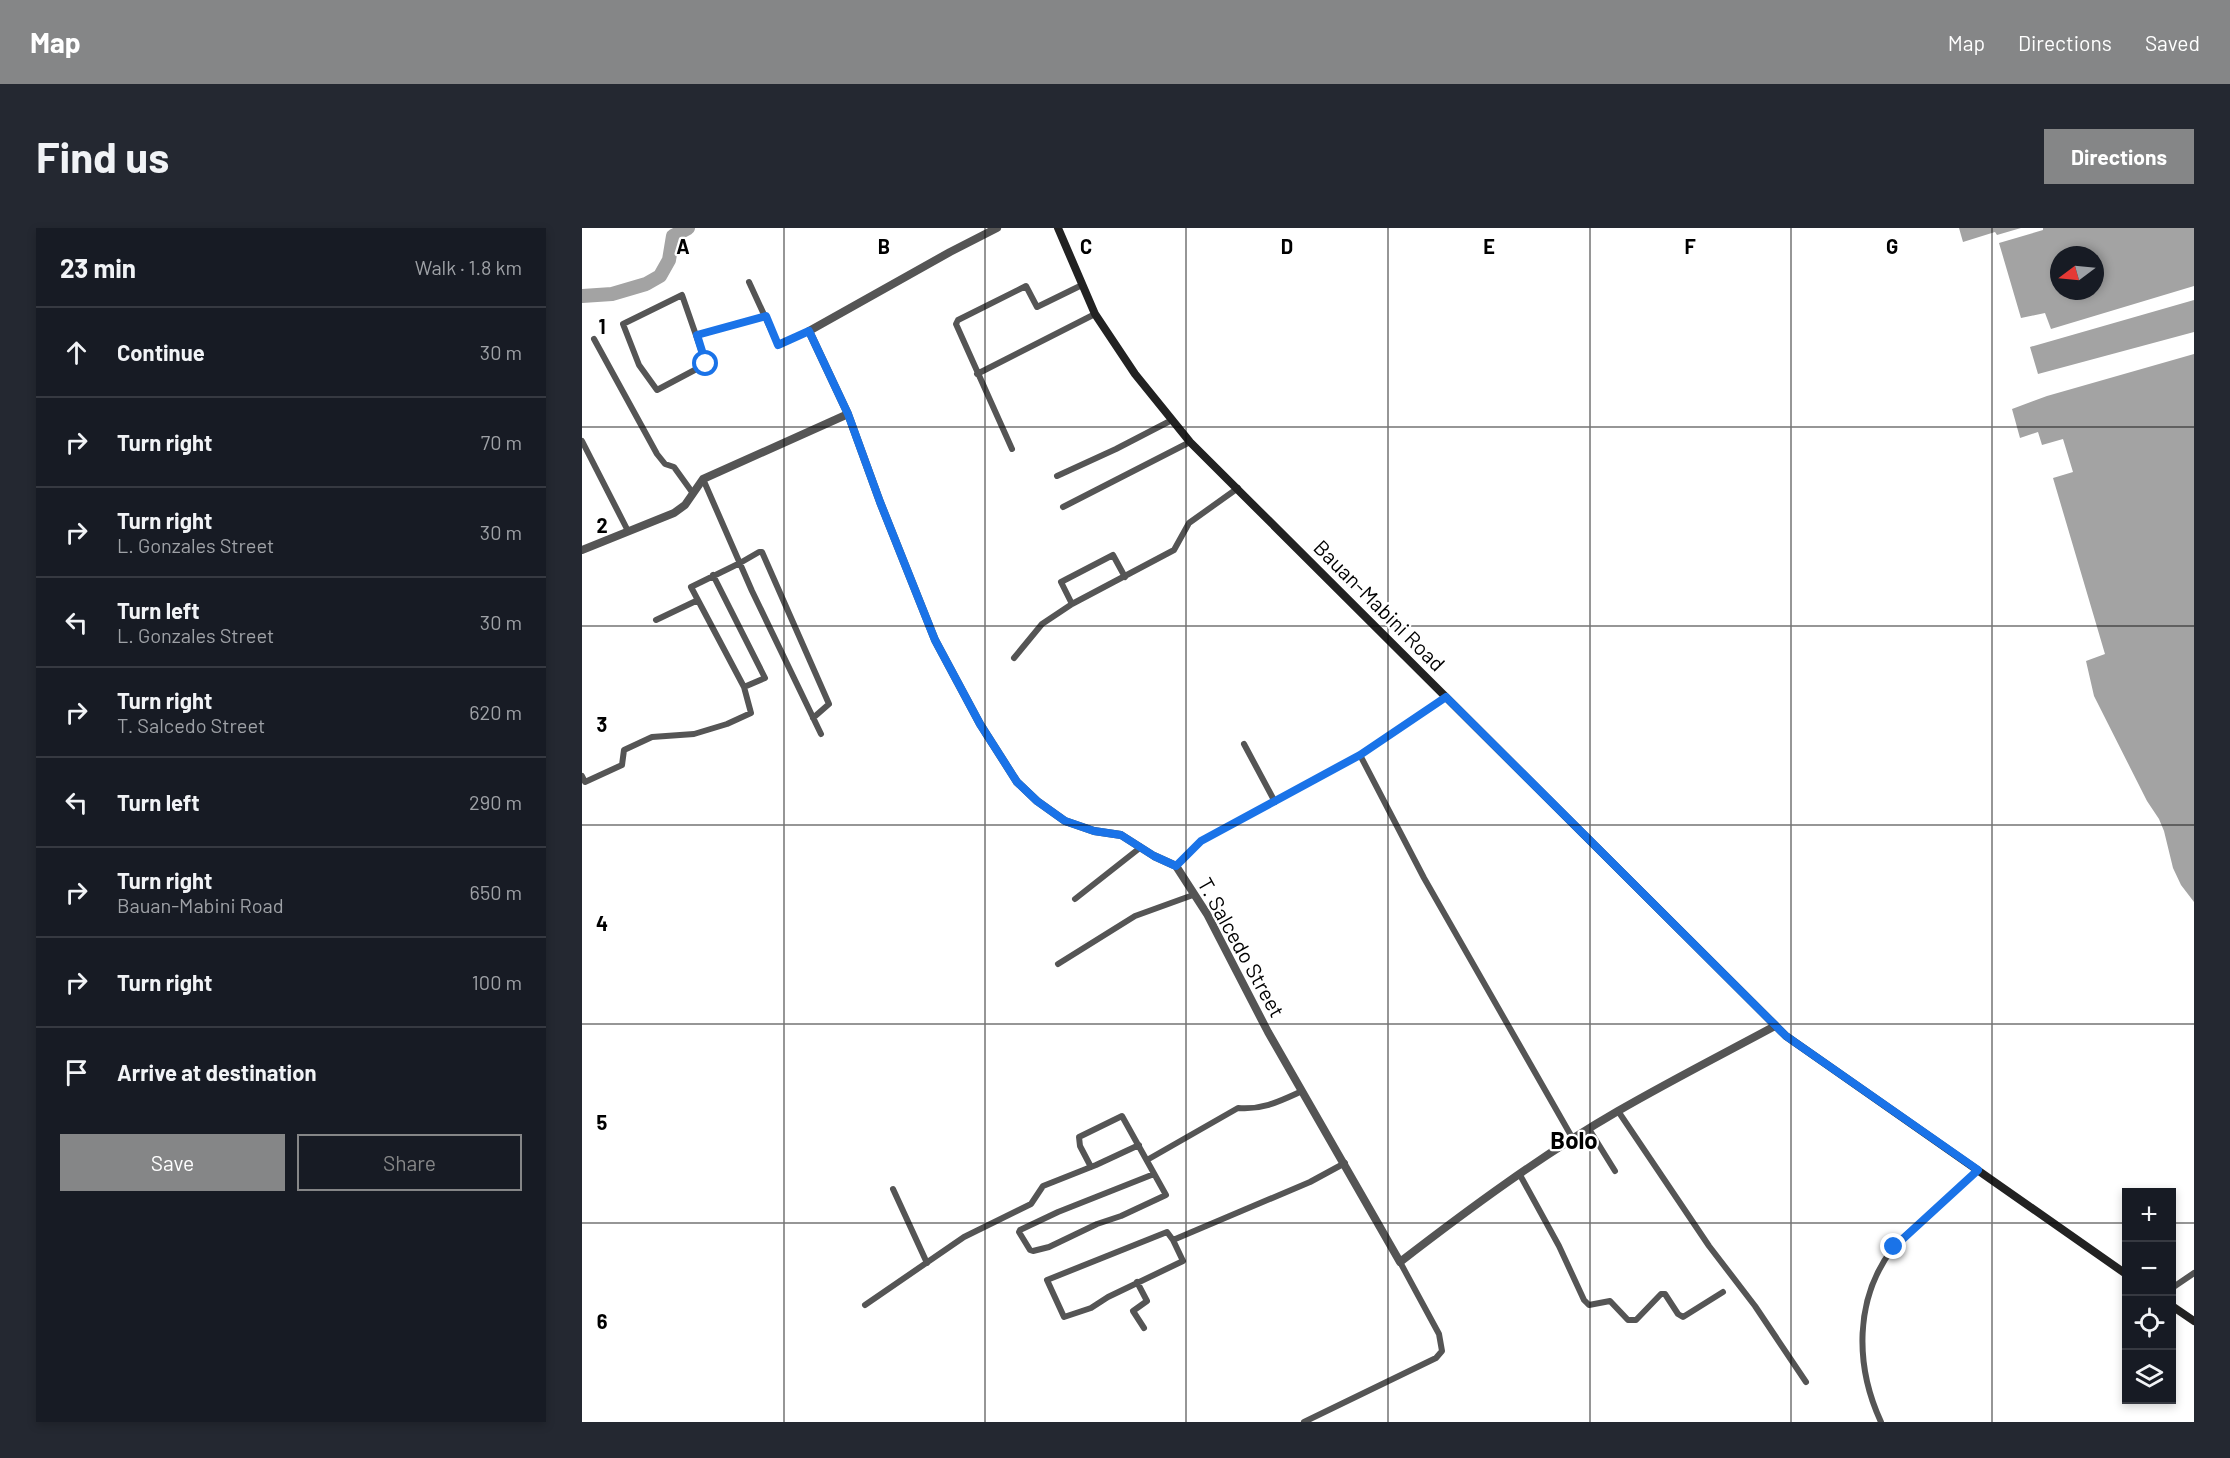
<!DOCTYPE html>
<html lang="en">
<head>
<meta charset="utf-8">
<style>
  :root { --surface:#171b24; --page:#242831; --text:#f1f3f6; --muted:#9ea1a6; --line:#363941; --accent:#858687 }
  body { margin:0; font-family:Barlow,sans-serif; background:var(--page); color:var(--text) }
  .controls { position:absolute; right:18px; bottom:18px; display:grid; overflow:hidden; border-radius:0px; box-shadow:0 3px 9px #0003 }
  .controls button { width:54px; height:54px; display:grid; place-items:center; padding:0; border:0; border-bottom:2px solid var(--line); background:var(--surface); color:var(--text); font:30px sans-serif }
  .compass { position:absolute; left:1468px; top:18px; width:54px; height:54px; border-radius:50%; background:var(--surface); box-shadow:0 3px 9px #0003; rotate:254deg }
  .stop { position:absolute; width:18px; height:18px; margin:-14px; border:4px solid #1a73e8; border-radius:50%; background:#fff }
  .stop.end { background:#1a73e8; border-color:#fff; box-shadow:0 2px 6px #0008 }
  .list { margin:0; padding:0; list-style:none }
  h2 { display:flex; justify-content:space-between; align-items:center; height:78px; margin:0; padding:0 24px; font-size:26px }
  h2 small { font-size:20px; font-weight:400; color:var(--muted) }
  .list li { display:grid; grid-template-columns:39px 1fr auto; gap:18px; align-items:center; box-sizing:border-box; height:90px; padding:0 24px; border-top:2px solid var(--line) }
  .list b { display:block; font-size:22px; white-space:nowrap }
  .list p { margin:0; font-size:20px; white-space:nowrap; color:var(--muted) }
  .list em { font-size:20px; font-style:normal; color:var(--muted) }
  .actions { display:flex; gap:12px; padding:18px 24px }
  .actions a { flex:1; padding:14px 0; border:2px solid var(--accent); border-radius:0px; text-align:center; font-size:21px; color:var(--accent) }
  .actions .main { background:var(--accent); color:#fff }
  .icon { flex:none; width:33px; height:33px; fill:none; stroke:currentColor; stroke-width:2; stroke-linecap:round; stroke-linejoin:round }
  .map { position:relative; flex:none; width:1612px; height:1194px; overflow:hidden; border-radius:0px }
  header { display:flex; align-items:center; gap:36px; box-sizing:border-box; height:84px; padding:0 30px; background:var(--accent); color:#fff }
  header strong { font-size:28px }
  nav { display:flex; gap:33px; margin-inline-start:auto; font-size:21px }
  .intro { display:flex; align-items:center; justify-content:space-between; box-sizing:border-box; height:144px; padding:0 36px }
  h1 { margin:0; font-size:42px }
  .button { padding:15px 27px; border-radius:0px; background:var(--accent); color:#fff; font-size:21px; font-weight:700 }
  main { display:flex; gap:36px; padding:0 36px }
  aside { flex:1; background:var(--surface); border-radius:0px; box-shadow:0 3px 9px #0003 }
  .map>svg:first-child { display:block }
  .water { fill:#a3a3a3; fill-rule:evenodd }
  .lines { fill:none; stroke-linecap:round; stroke-linejoin:round }
  .river { stroke:#a3a3a3; stroke-width:14 }
  .minor { stroke:#555; stroke-width:6 }
  .tertiary { stroke:#555; stroke-width:8 }
  .secondary { stroke:#222; stroke-width:8 }
  .route { stroke:#1a73e8; stroke-width:8 }
  .grid { fill:none; stroke:#000; stroke-width:1.5; stroke-opacity:0.55 }
  .labels { text-anchor:middle; dominant-baseline:central; stroke-width:4.5; stroke-linejoin:round; paint-order:stroke }
  .street-label { font-size:21px; fill:#000; stroke:#fff }
  .quarter-label { font-size:24px; font-weight:bold; fill:#000; stroke:#fff }
  .grid-label { font-size:20px; text-anchor:middle; font-weight:bold; fill:#000; stroke:#fff; stroke-width:4.5; stroke-linejoin:round; paint-order:stroke }
</style>
</head>
<body>
<header>
<strong>Map</strong>
<nav><a>Map</a><a>Directions</a><a>Saved</a></nav>
</header>
<div class="intro"><h1>Find us</h1><a class="button">Directions</a></div>
<main>
<aside>
<h2>23 min<small>Walk · 1.8 km</small></h2>
<ul class="list">
<li><svg class="icon" aria-label="ahead" viewBox="0 0 24 24"><path d="M12 20V5M6 11l6-6 6 6"/></svg><div><b>Continue</b></div><em>30 m</em></li>
<li><svg class="icon" aria-label="right" viewBox="0 0 24 24"><path d="M7 20v-9h11M14 6l5 5-5 5"/></svg><div><b>Turn right</b></div><em>70 m</em></li>
<li><svg class="icon" aria-label="right" viewBox="0 0 24 24"><path d="M7 20v-9h11M14 6l5 5-5 5"/></svg><div><b>Turn right</b><p>L. Gonzales Street</p></div><em>30 m</em></li>
<li><svg class="icon" aria-label="left" viewBox="0 0 24 24"><path d="M17 20v-9H6M10 6l-5 5 5 5"/></svg><div><b>Turn left</b><p>L. Gonzales Street</p></div><em>30 m</em></li>
<li><svg class="icon" aria-label="right" viewBox="0 0 24 24"><path d="M7 20v-9h11M14 6l5 5-5 5"/></svg><div><b>Turn right</b><p>T. Salcedo Street</p></div><em>620 m</em></li>
<li><svg class="icon" aria-label="left" viewBox="0 0 24 24"><path d="M17 20v-9H6M10 6l-5 5 5 5"/></svg><div><b>Turn left</b></div><em>290 m</em></li>
<li><svg class="icon" aria-label="right" viewBox="0 0 24 24"><path d="M7 20v-9h11M14 6l5 5-5 5"/></svg><div><b>Turn right</b><p>Bauan-Mabini Road</p></div><em>650 m</em></li>
<li><svg class="icon" aria-label="right" viewBox="0 0 24 24"><path d="M7 20v-9h11M14 6l5 5-5 5"/></svg><div><b>Turn right</b></div><em>100 m</em></li>
<li><svg class="icon" aria-label="arrive" viewBox="0 0 24 24"><path d="M6 21V4h12l-3 4 3 4H6"/></svg><div><b>Arrive at destination</b></div></li>
</ul>
<div class="actions"><a class="main">Save</a><a>Share</a></div>
</aside>
<div class="map">
<svg width="1612" height="1194" viewBox="0 0 1612 1194">
  <rect width="100%" height="100%" fill="#fff"/>
  <path class="water" d="M 1377,0 L 1439,0 L 1415,7 L 1413,4 L 1381,14 Z
    M 1461,0 L 1612,0 L 1612,58 L 1469,101 L 1463,85 L 1439,90 L 1417,15 L 1461,2 ZM 1477,27 L 1513,27 L 1513,63 L 1477,63 Z
    M 1612,72 L 1612,104 L 1456,146 L 1448,119 Z
    M 1612,126 L 1612,674 L 1599,657 L 1591,640 L 1582,603 L 1577,591 L 1565,573 L 1512,468 L 1504,433 L 1523,426 L 1471,250 L 1491,244 L 1481,211 L 1460,217 L 1456,204 L 1438,210 L 1430,181 L 1465,168 Z"/>
  <g class="lines">
    <path class="river" d="M 0,68 L 30,66 L 64,56 L 78,48 L 87,32 L 91,8 L 106,0"/>
    <path class="minor" d="M 167,54 L 196,117 L 227,103
      M 100,67 L 124,136 L 75,162 L 57,137 L 41,96 Z
      M 115,107 L 184,88
      M 12,111 L 75,226 L 83,236 L 92,239 L 110,264
      M 395,146 L 513,86
      M 0,213 L 46,303
      M 430,221 L 374,96 L 376,92 L 444,58 L 455,79 L 500,57
      M 475,248 L 534,221 L 590,192
      M 121,251 L 170,363 L 239,506
      M 481,279 L 608,214
      M 131,347 L 183,450 L 162,459
      M 490,376 L 479,354 L 531,327 L 543,349
      M 74,392 L 116,372
      M 432,430 L 460,396 L 490,376 L 592,322 L 607,295 L 656,260
      M 662,516 L 693,574
      M 778,527 L 842,650 L 991,911
      M 0,548 L 3,554 L 40,537 L 42,522 L 70,509 L 112,506 L 145,496 L 169,485 L 162,459 L 109,359 L 158,335 L 177,324 L 180,324 L 247,476 L 231,490
      M 594,638 L 619,613 L 778,527 L 864,469
      M 493,671 L 559,619
      M 476,736 L 553,688 L 611,667
      M 1036,883 L 1127,1018 L 1173,1078 L 1224,1154
      M 1007,901 L 1033,943
      M 565,932 L 656,880 C 681,882 698,873 720,863
      M 509,939 L 498,918 L 497,909 L 540,888 L 584,967 L 539,988 L 515,996 L 467,1019 L 451,1023 L 448,1022 L 437,1004 L 438,1002 L 476,984 L 572,946
      M 938,947 L 977,1018 L 1002,1072 L 1007,1077 L 1028,1073 L 1046,1092 L 1054,1092 L 1079,1066 L 1083,1066 L 1096,1086 L 1101,1089 L 1141,1064
      M 311,961 L 345,1035
      M 591,1012 L 601,1033 L 526,1069 L 509,1080 L 482,1089 L 465,1052 L 585,1004 L 591,1012 L 728,954 L 763,935
      M 555,1054 L 565,1073 L 551,1083 L 562,1100
      M 1590,1060 L 1612,1045
      M 283,1077 L 382,1009 L 449,976 L 461,958 L 514,937 L 557,917
      M 722,1194 L 854,1130 L 860,1123 L 857,1106 L 818,1034
      M 1299,1194 C 1273,1138 1272,1071 1311,1020 C 1318,1011 1329,1003 1338,995 C 1357,977 1376,960 1396,942"/>
    <path class="tertiary" d="M 415,0 L 368,24 L 227,103 L 266,186 L 298,274 L 353,412 L 398,496 L 435,554 L 455,573 L 483,593 L 512,603 L 539,607 L 572,628 L 594,638 L 625,686 L 686,804 L 818,1034 C 888,980 960,927 1036,883 C 1088,853 1141,826 1193,798
      M 0,322 L 92,285 L 103,277 L 121,251 L 266,186"/>
    <path class="secondary" d="M 476,0 L 513,86 L 553,146 L 608,214 L 1204,808 L 1544,1046
      M 1590,1078 L 1612,1093"/>
  </g>
  <g class="lines">
    <path class="route" d="M 124,136 L 115,107 L 184,88 L 196,117 L 227,103 L 266,186 L 298,274 L 353,412 L 398,496 L 435,554 L 455,573 L 483,593 L 512,603 L 539,607 L 572,628 L 594,638 L 619,613 L 778,527 L 864,469 L 1204,808 L 1396,942 L 1312,1019"/>
  </g>
  <path class="grid" d="M 202,0 L 202,1194M 403,0 L 403,1194M 604,0 L 604,1194M 806,0 L 806,1194M 1008,0 L 1008,1194M 1209,0 L 1209,1194M 1410,0 L 1410,1194M 0,199 L 1612,199M 0,398 L 1612,398M 0,597 L 1612,597M 0,796 L 1612,796M 0,995 L 1544,995M 1590,995 L 1612,995"/>
  <g class="labels">
    <g class="street-label">
      <text transform="translate(798 377) rotate(45)">Bauan-Mabini Road</text>
      <text transform="translate(660 719) rotate(61)">T. Salcedo Street</text>
    </g>
    <g class="quarter-label">
      <text x="992" y="911">Bolo</text>
    </g>
  </g>
  <g class="grid-label">
    <text x="101" y="26">A</text>
    <text x="302" y="26">B</text>
    <text x="504" y="26">C</text>
    <text x="705" y="26">D</text>
    <text x="907" y="26">E</text>
    <text x="1108" y="26">F</text>
    <text x="1310" y="26">G</text>
    <text x="20" y="106">1</text>
    <text x="20" y="305">2</text>
    <text x="20" y="504">3</text>
    <text x="20" y="703">4</text>
    <text x="20" y="902">5</text>
    <text x="20" y="1101">6</text>
  </g>
</svg>
<div class="controls">
<button>+</button>
<button>−</button>
<button><svg class="icon" aria-label="locate" viewBox="0 0 24 24"><circle cx="12" cy="12" r="6"/><path d="M12 2v4M12 18v4M2 12h4M18 12h4"/></svg></button>
<button><svg class="icon" aria-label="layers" viewBox="0 0 24 24"><path d="M12 4l9 5-9 5-9-5zM3 14l9 5 9-5"/></svg></button>
</div>
<svg class="compass" viewBox="-18 -18 36 36"><path d="M0-13l5 13h-10z" fill="#e53935"/><path d="M0 13l5-13h-10z" fill="#9ea1a6"/></svg>
<div class="stop" style="left:124px;top:136px"></div>
<div class="stop end" style="left:1312px;top:1019px"></div>
</div>
</main>
</body>
</html>
